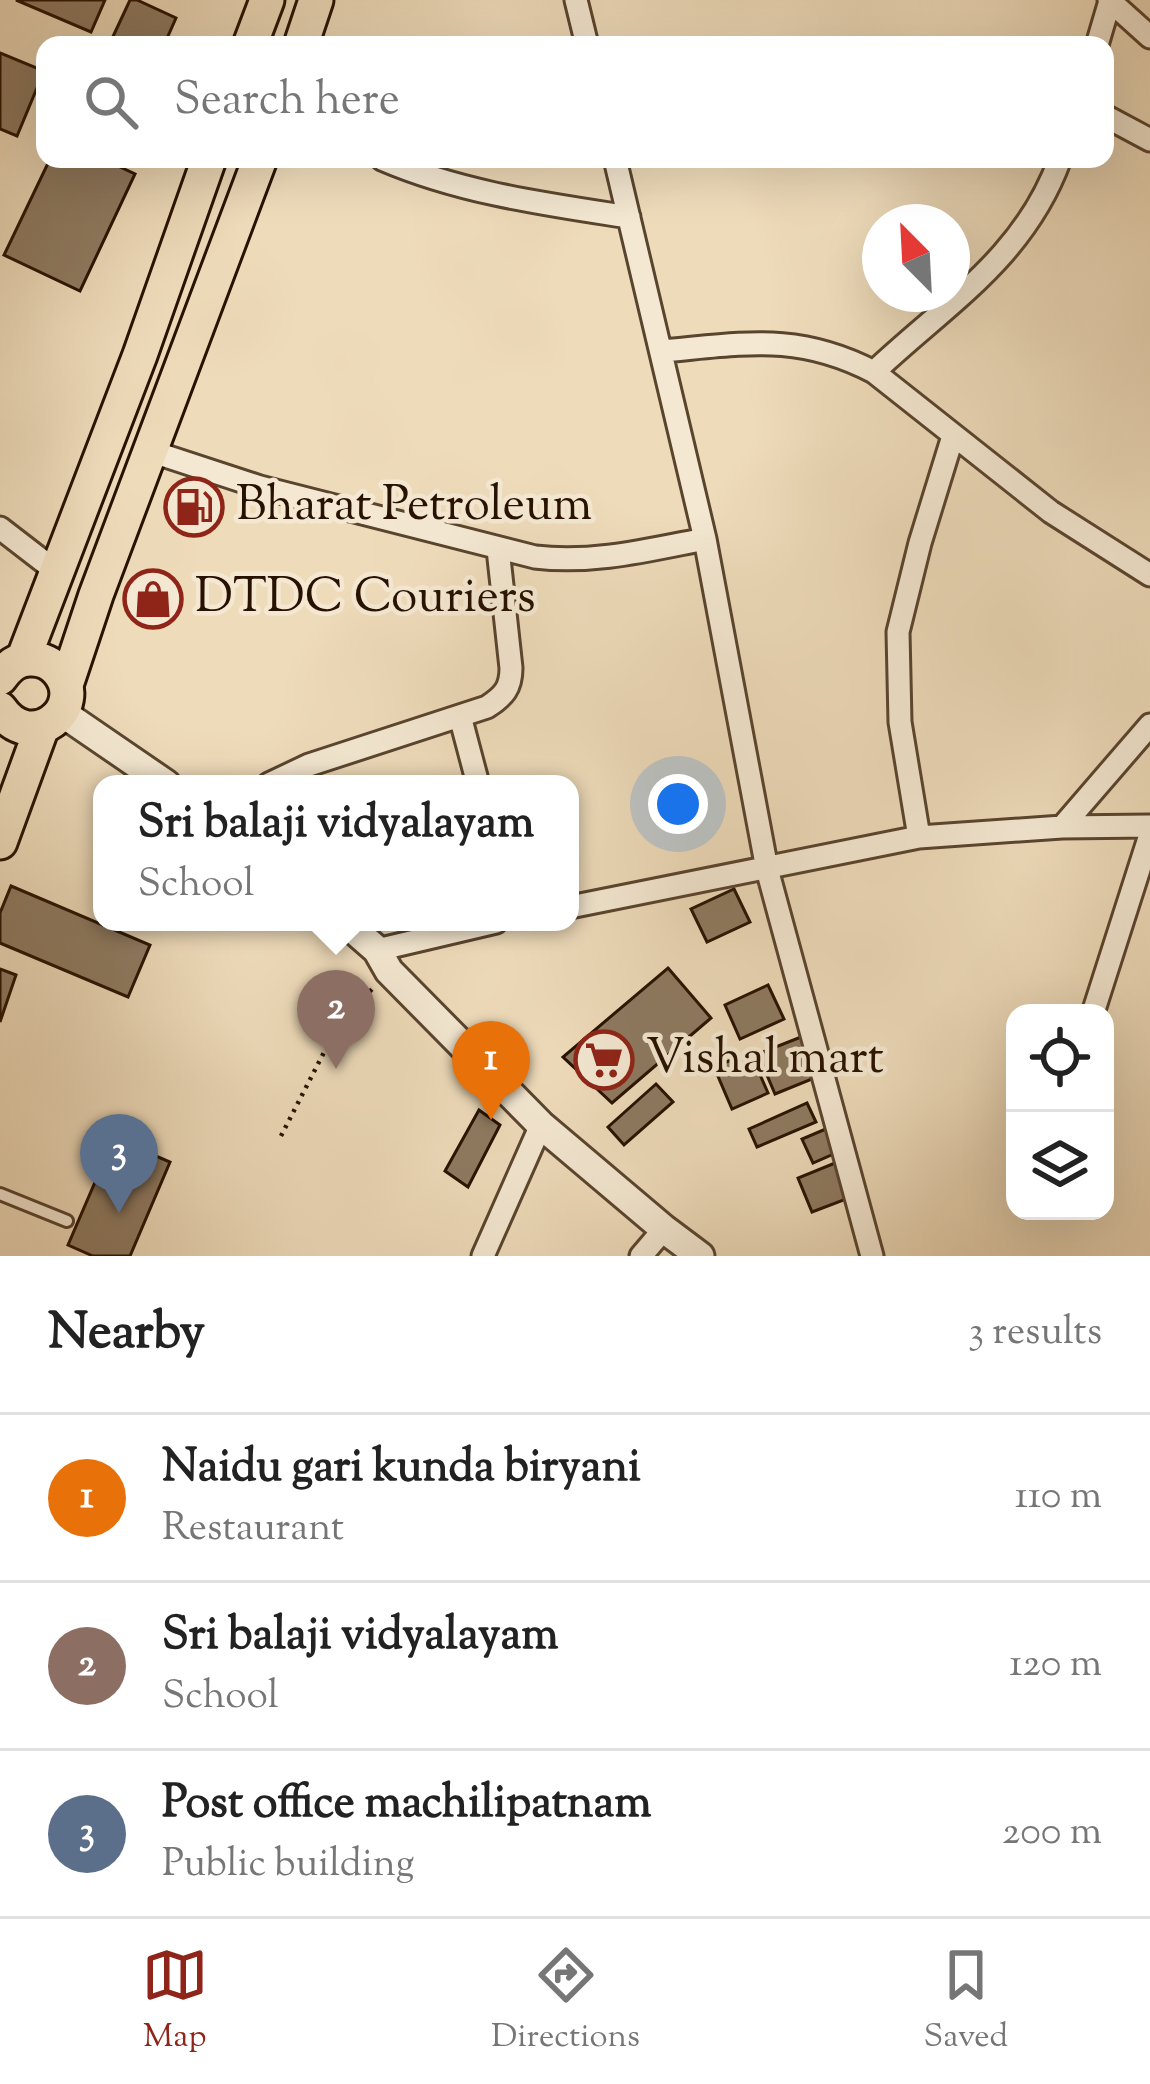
<!DOCTYPE html>
<html lang="en">
<head>
<meta charset="utf-8">
<style>
  :root { --surface:#fff; --page:#f6f6f6; --text:#222; --muted:#767676; --line:#e0e0e0; --accent:#8f2418 }
  body { margin:0; font-family:"Sorts Mill Goudy",serif; background:var(--page); color:var(--text) }
  .controls { position:absolute; right:36px; bottom:36px; display:grid; overflow:hidden; border-radius:24px; box-shadow:0 12px 48px #0002 }
  .controls button { width:108px; height:108px; display:grid; place-items:center; padding:0; border:0; border-bottom:3px solid var(--line); background:var(--surface); color:var(--text); font:60px sans-serif }
  .compass { position:absolute; left:862px; top:204px; width:108px; height:108px; border-radius:50%; background:var(--surface); box-shadow:0 12px 48px #0002; rotate:336deg }
  .you { position:absolute; left:678px; top:804px; width:42px; height:42px; margin:-30px; border:9px solid #fff; border-radius:50%; background:#1a73e8; box-shadow:0 0 0 18px #1a73e833 }
  .badge { display:grid; place-items:center; width:78px; height:78px; border-radius:50%; background:var(--accent); color:#fff; font-size:39px; font-weight:700 }
  .pin { position:absolute; translate:-50% -99px; filter:drop-shadow(0 3px 6px #0008) }
  .pin::after { content:''; position:absolute; top:63px; width:42px; height:36px; background:inherit; clip-path:polygon(0 0,100% 0,50% 100%) }
  .popup { position:absolute; left:93px; top:775px; width:486px; height:156px; box-sizing:border-box; display:grid; place-content:center; border-radius:24px; background:var(--surface); filter:drop-shadow(0 3px 9px #0005); font-size:39px; white-space:nowrap; color:var(--muted) }
  .popup b { font-size:45px; color:var(--text) }
  .popup::after { content:''; position:absolute; left:50%; top:100%; margin-left:-24px; border:24px solid transparent; border-top-color:var(--surface) }
  .list { margin:0; padding:0; list-style:none }
  h2 { display:flex; justify-content:space-between; align-items:center; height:156px; margin:0; padding:0 48px; font-size:51px }
  h2 small { font-size:39px; font-weight:400; color:var(--muted) }
  .list li { display:grid; grid-template-columns:78px 1fr auto; gap:36px; align-items:center; box-sizing:border-box; height:168px; padding:0 48px; border-top:3px solid var(--line) }
  .list b { display:block; font-size:45px; white-space:nowrap }
  .list p { margin:0; font-size:39px; white-space:nowrap; color:var(--muted) }
  .list em { font-size:39px; font-style:normal; color:var(--muted) }
  .icon { flex:none; width:66px; height:66px; fill:none; stroke:currentColor; stroke-width:2; stroke-linecap:round; stroke-linejoin:round }
  .map { position:relative; flex:none; width:1150px; height:1256px; overflow:hidden }
  .search { position:absolute; background:var(--surface); box-shadow:0 12px 48px #0002; left:36px; right:36px; top:36px; height:132px; display:flex; align-items:center; gap:30px; box-sizing:border-box; padding:0 42px; border-radius:24px; color:var(--muted); font-size:45px }
  .sheet { height:660px; background:var(--surface) }
  nav { display:flex; justify-content:space-around; align-items:center; box-sizing:border-box; height:168px; border-top:3px solid var(--line); background:var(--surface); font-size:33px; color:var(--muted) }
  nav a { display:grid; justify-items:center; gap:6px }
  nav .on { color:var(--accent) }
  .map>svg:first-child { display:block }
  .building { fill:#8e7a61; stroke:#271100; stroke-width:3 }
  .lines { fill:none; stroke-linecap:round; stroke-linejoin:round }
  .service-casing { stroke:#59442e; stroke-width:16 }
  .minor-casing { stroke:#59442e; stroke-width:27 }
  .tertiary-casing { stroke:#59442e; stroke-width:33 }
  .primary-casing { stroke:#271100; stroke-width:39 }
  .path { stroke:#271100; stroke-width:4.5; stroke-dasharray:3 6; stroke-linecap:butt }
  .service { stroke:#f4e8d2; stroke-width:10 }
  .minor { stroke:#f4e8d2; stroke-width:21 }
  .tertiary { stroke:#f4e8d2; stroke-width:27 }
  .primary { stroke:#eedbba; stroke-width:33 }
  .labels { text-anchor:middle; dominant-baseline:central; stroke-width:9; stroke-linejoin:round; paint-order:stroke }
  .poi-label { font-size:48px; fill:#271100; stroke:#f4e8d2; text-anchor:start }
</style>
</head>
<body>
<div class="map">
<svg width="1150" height="1256" viewBox="0 0 1150 1256">
  <rect width="100%" height="100%" fill="#eedbba"/>
  <filter id="stains"><feTurbulence type="fractalNoise" baseFrequency=".00167" numOctaves="4"/><feColorMatrix values="0 0 0 0 .2 0 0 0 0 .09 0 0 0 0 .02 0 0 0 .5 -.17"/></filter>
  <radialGradient id="worn" r=".72"><stop offset=".6" stop-color="#630" stop-opacity="0"/><stop offset="1" stop-color="#630" stop-opacity=".3"/></radialGradient>
  <path class="building" d="M 16,0 L 105,0 L 91,32 Z
    M 130,0 L 137,0 L 176,18 L 164,45 L 109,45 Z
    M 0,53 L 44,71 L 17,136 L 0,129 Z
    M 50,159 L 103,159 L 135,174 L 80,291 L 4,255 Z
    M 11,886 L 150,945 L 128,997 L 0,943 L 0,913 Z
    M 734,889 L 750,922 L 707,942 L 691,909 Z
    M 668,968 L 711,1018 L 612,1103 L 563,1057 Z
    M 0,969 L 16,975 L 0,1022 Z
    M 768,985 L 784,1019 L 740,1039 L 725,1005 Z
    M 801,1037 L 817,1077 L 775,1094 L 758,1054 Z
    M 750,1052 L 768,1093 L 732,1109 L 714,1067 Z
    M 656,1084 L 673,1102 L 624,1145 L 608,1127 Z
    M 807,1103 L 816,1122 L 757,1147 L 749,1129 Z
    M 479,1110 L 500,1125 L 468,1187 L 445,1171 Z
    M 828,1128 L 838,1152 L 813,1163 L 802,1139 Z
    M 114,1138 L 170,1162 L 130,1256 L 93,1256 L 68,1245 Z
    M 835,1163 L 849,1198 L 812,1212 L 798,1178 Z"/>
  <g class="lines">
    <defs>
      <path id="service" d="M 0,1194 L 67,1221"/>
      <path id="minor" d="M 576,0 L 587,45
        M 1109,0 L 1150,37
        M 1097,45 L 1110,1
        M 1105,116 L 1150,140
        M 382,159 C 461,193 545,204 629,217
        M 615,159 L 705,539 L 767,869 L 872,1256
        M 661,351 C 744,344 797,332 874,372 L 1051,512 L 1150,575
        M 874,372 C 947,303 1024,258 1060,159
        M 150,451 L 260,487 L 535,557 C 593,564 648,550 705,539
        M 0,528 L 57,572
        M 460,716 L 478,784
        M 269,784 L 309,765 L 487,707 C 504,696 511,688 511,668 L 498,549
        M 1062,827 L 1150,826
        M 919,837 L 900,722 L 898,632 L 920,543 L 953,436
        M 570,907 L 919,837 L 1062,827 L 1150,725
        M 377,950 L 496,922
        M 1093,1013 L 1150,835
        M 483,1256 L 541,1125
        M 641,1256 L 664,1229"/>
      <path id="tertiary" d="M 61,712 L 166,784
        M 345,922 L 377,950 L 389,971 L 541,1125 L 664,1229 L 700,1256"/>
      <path id="primary" d="M 250,45 L 267,0
        M 301,45 L 316,0
        M 23,660 L 140,355 L 209,159
        M 0,678 C 8,667 17,658 32,659 C 42,659 52,664 58,671 C 89,708 31,755 0,709
        M 66,685 L 96,595 L 260,159
        M 0,842 L 42,727"/>
    </defs>
    <use href="#service" class="service-casing"/>
    <use href="#minor" class="minor-casing"/>
    <use href="#tertiary" class="tertiary-casing"/>
    <use href="#primary" class="primary-casing"/>
    <path class="path" d="M 281,1136 L 338,1025 L 373,988"/>
    <use href="#service" class="service"/>
    <use href="#minor" class="minor"/>
    <use href="#tertiary" class="tertiary"/>
    <use href="#primary" class="primary"/>
  </g>
  <defs>
    <symbol id="fuel-ring" viewBox="-11 -11 22 22"><circle r="9.5" fill="#f4e8d2" stroke="#8f2418" stroke-width="1.5"/><path d="M-5.5-6h7V0h2V4h1.3V-2.5L3-4.5l.8-.8L6-3V5H2.5V1h-1V6h-7ZM-4.2-4.7v3.2H.2V-4.7Z" fill="#8f2418"/></symbol>
    <symbol id="shop-ring" viewBox="-11 -11 22 22"><circle r="9.5" fill="#f4e8d2" stroke="#8f2418" stroke-width="1.5"/><path d="M-5-2.5h2.3a2.7 3.5 0 0 1 5.4 0H5L5.5 6h-11ZM-1.5-2.5h3a1.5 2.3 0 0 0-3 0Z" fill="#8f2418"/></symbol>
    <symbol id="supermarket-ring" viewBox="-11 -11 22 22"><circle r="9.5" fill="#f4e8d2" stroke="#8f2418" stroke-width="1.5"/><path d="M-6-5.5h2.5l.6 2H6L4.5 2H-2.5L-4.4-4H-6ZM-1.5 3.2a1.3 1.3 0 1 0 .1 0ZM3 3.2a1.3 1.3 0 1 0 .1 0Z" fill="#8f2418"/></symbol>
  </defs>
  <g fill-rule="evenodd">
    <use href="#fuel-ring" x="161" y="474" width="66" height="66"/>
    <use href="#shop-ring" x="120" y="566" width="66" height="66"/>
    <use href="#supermarket-ring" x="571" y="1027" width="66" height="66"/>
  </g>
  <g class="labels">
    <g class="poi-label">
      <text x="236" y="507">Bharat Petroleum</text>
      <text x="195" y="599">DTDC Couriers</text>
      <text x="646" y="1060">Vishal mart</text>
    </g>
  </g>
  <rect width="100%" height="100%" filter="url(#stains)"/>
  <rect width="100%" height="100%" fill="url(#worn)"/>
</svg>
<div class="controls">
<button><svg class="icon" aria-label="locate" viewBox="0 0 24 24"><circle cx="12" cy="12" r="6"/><path d="M12 2v4M12 18v4M2 12h4M18 12h4"/></svg></button>
<button><svg class="icon" aria-label="layers" viewBox="0 0 24 24"><path d="M12 4l9 5-9 5-9-5zM3 14l9 5 9-5"/></svg></button>
</div>
<svg class="compass" viewBox="-18 -18 36 36"><path d="M0-13l5 13h-10z" fill="#e53935"/><path d="M0 13l5-13h-10z" fill="#767676"/></svg>
<div class="you"></div>
<div class="pin badge" style="left:491px;top:1120px;background:#e8710a">1</div>
<div class="pin badge" style="left:336px;top:1069px;background:#8d6e63">2</div>
<div class="popup"><b>Sri balaji vidyalayam</b>School</div>
<div class="pin badge" style="left:119px;top:1213px;background:#5c6f8a">3</div>
<div class="search"><svg class="icon" aria-label="search" viewBox="0 0 24 24"><circle cx="10" cy="10" r="6"/><path d="M15 15l6 6"/></svg>Search here</div>
</div>
<section class="sheet">
<h2>Nearby<small>3 results</small></h2>
<ul class="list">
<li><span class="badge" style="background:#e8710a">1</span><div><b>Naidu gari kunda biryani</b><p>Restaurant</p></div><em>110 m</em></li>
<li><span class="badge" style="background:#8d6e63">2</span><div><b>Sri balaji vidyalayam</b><p>School</p></div><em>120 m</em></li>
<li><span class="badge" style="background:#5c6f8a">3</span><div><b>Post office machilipatnam</b><p>Public building</p></div><em>200 m</em></li>
</ul>
</section>
<nav>
<a class="on"><svg class="icon" aria-label="map" viewBox="0 0 24 24"><path d="M3 6l6-2 6 2 6-2v14l-6 2-6-2-6 2zM9 4v14M15 6v14"/></svg>Map</a>
<a><svg class="icon" aria-label="directions" viewBox="0 0 24 24"><path d="M12 3l9 9-9 9-9-9zM9 14v-3h6M13 9l2 2-2 2"/></svg>Directions</a>
<a><svg class="icon" aria-label="saved" viewBox="0 0 24 24"><path d="M7 4h10v16l-5-4-5 4z"/></svg>Saved</a>
</nav>
</body>
</html>
